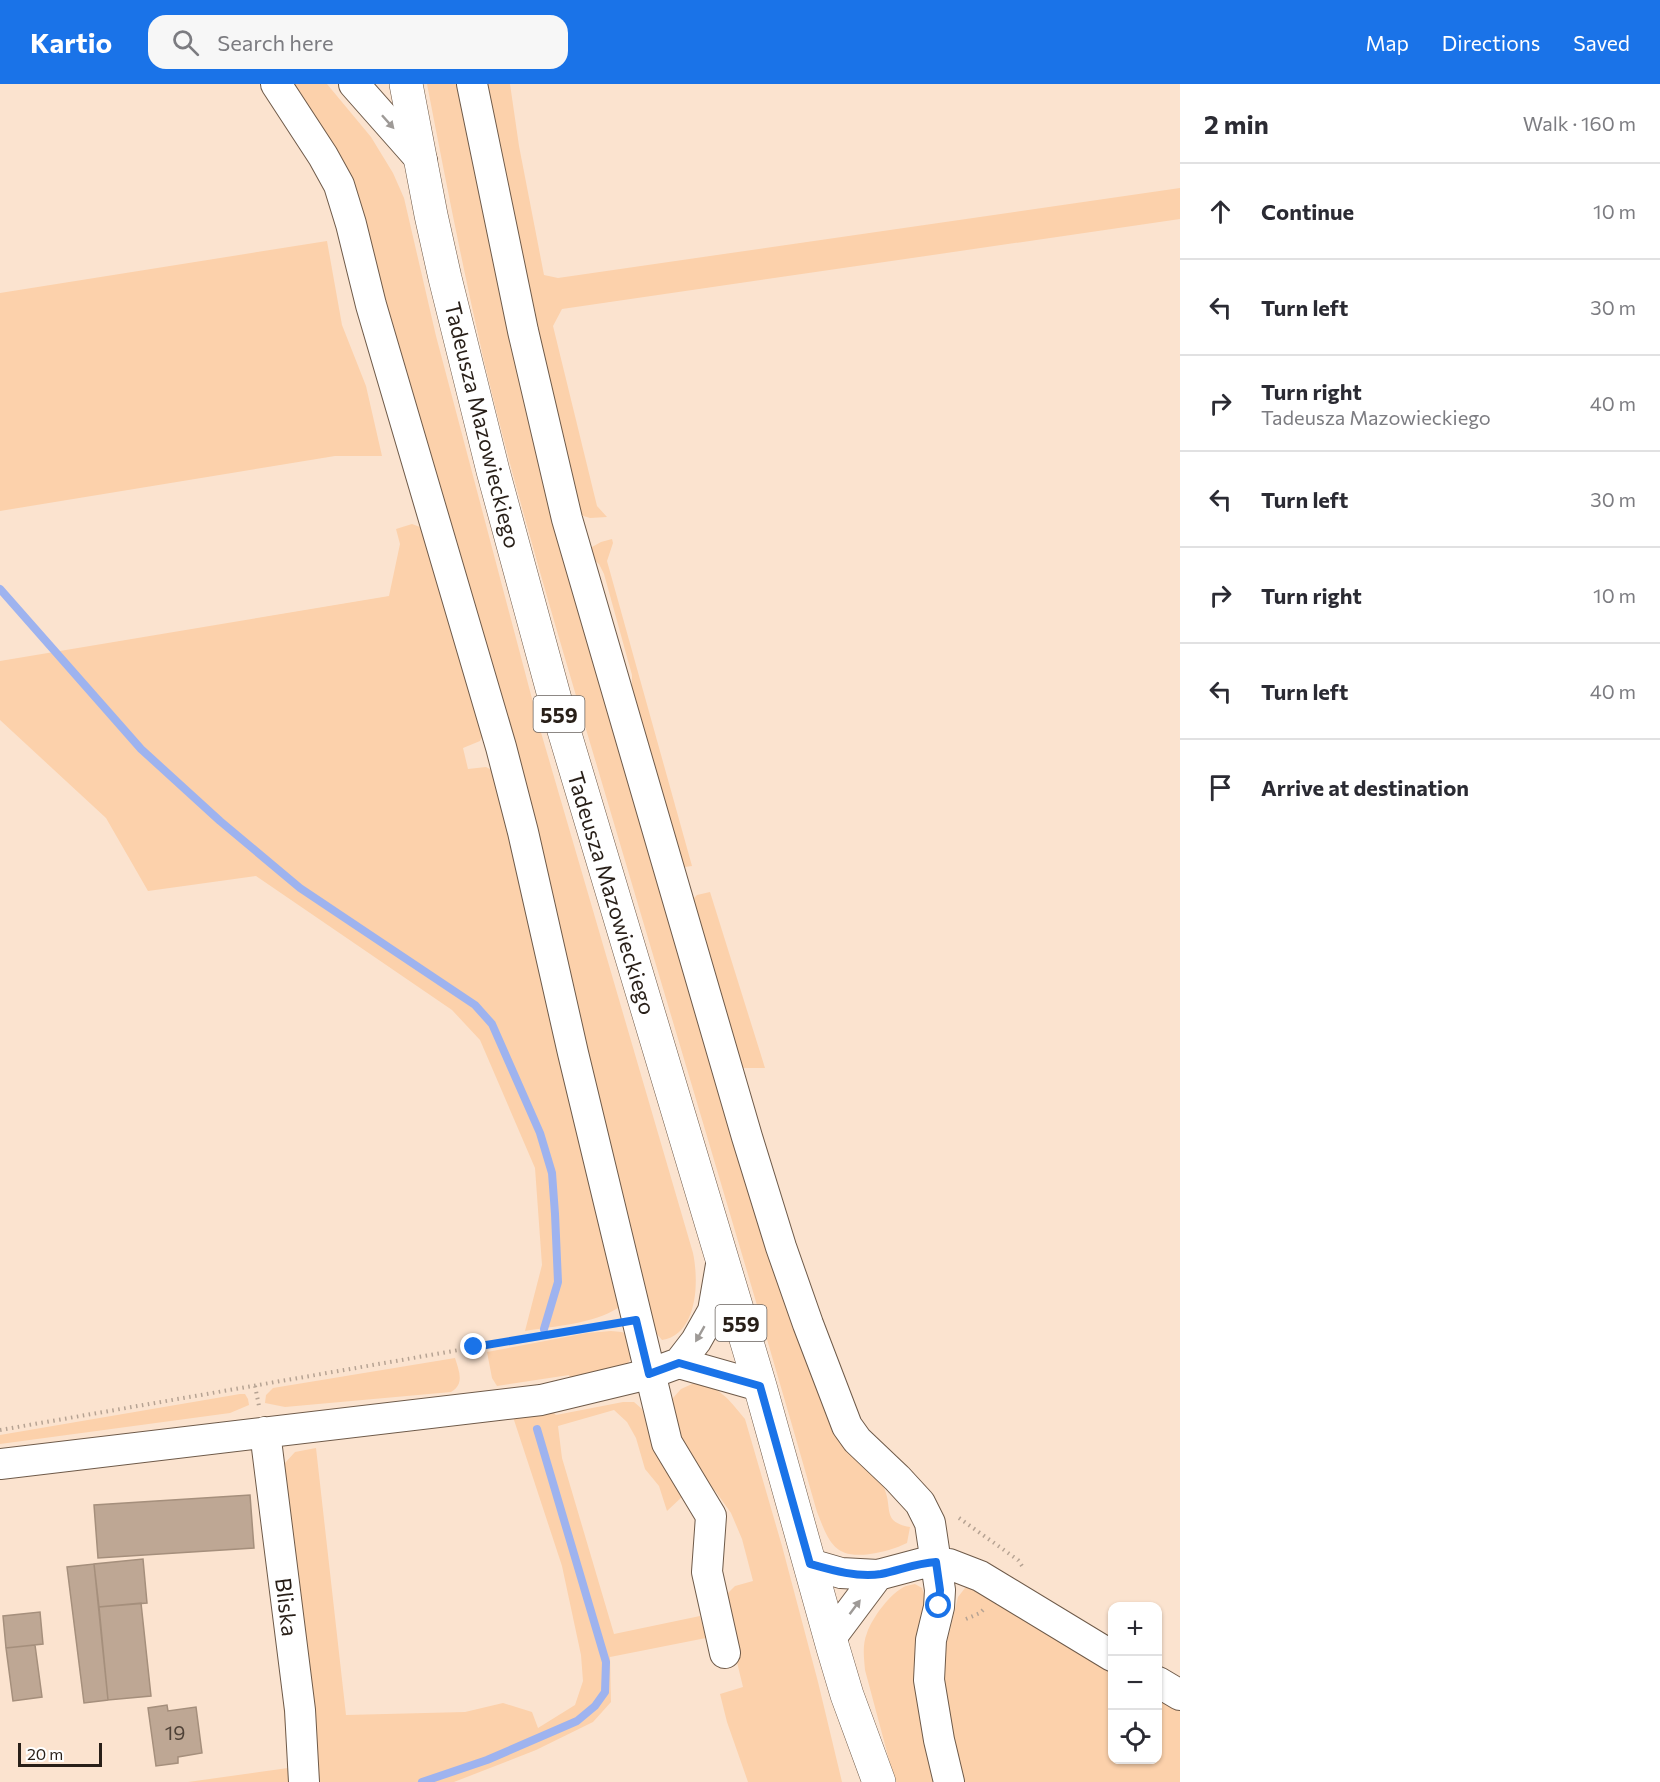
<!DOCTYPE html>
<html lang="en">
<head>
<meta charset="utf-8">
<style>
  :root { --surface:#fff; --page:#f7f7f7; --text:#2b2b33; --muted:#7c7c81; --line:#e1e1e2; --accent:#1a73e8 }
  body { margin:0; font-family:Commissioner,sans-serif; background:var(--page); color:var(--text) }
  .controls { position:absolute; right:18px; bottom:18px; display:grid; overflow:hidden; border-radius:12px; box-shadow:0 2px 4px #0004 }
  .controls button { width:54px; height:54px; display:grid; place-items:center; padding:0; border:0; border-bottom:2px solid var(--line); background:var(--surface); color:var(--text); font:30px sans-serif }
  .scale { position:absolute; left:18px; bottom:15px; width:84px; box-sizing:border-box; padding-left:6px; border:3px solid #281f18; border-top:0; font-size:16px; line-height:21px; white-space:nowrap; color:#281f18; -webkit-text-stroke:4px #fff; paint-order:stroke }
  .stop { position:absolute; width:18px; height:18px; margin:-14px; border:4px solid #1a73e8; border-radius:50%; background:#fff }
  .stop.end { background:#1a73e8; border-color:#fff; box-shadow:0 2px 6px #0008 }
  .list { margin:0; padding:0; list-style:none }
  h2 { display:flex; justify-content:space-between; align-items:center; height:78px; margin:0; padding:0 24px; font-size:26px }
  h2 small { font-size:20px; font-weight:400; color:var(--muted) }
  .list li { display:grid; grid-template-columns:39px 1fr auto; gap:18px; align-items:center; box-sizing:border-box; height:96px; padding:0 24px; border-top:2px solid var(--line) }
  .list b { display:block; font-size:22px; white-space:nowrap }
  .list p { margin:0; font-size:20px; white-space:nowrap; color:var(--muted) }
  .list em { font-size:20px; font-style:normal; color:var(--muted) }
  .icon { flex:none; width:33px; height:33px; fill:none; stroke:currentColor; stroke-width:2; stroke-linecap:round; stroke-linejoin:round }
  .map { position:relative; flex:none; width:1180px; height:1698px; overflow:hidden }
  header { display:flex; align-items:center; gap:36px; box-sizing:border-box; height:84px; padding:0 30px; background:var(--accent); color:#fff }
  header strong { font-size:28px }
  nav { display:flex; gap:33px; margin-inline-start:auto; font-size:21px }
  .search { width:420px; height:54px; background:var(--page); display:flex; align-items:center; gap:15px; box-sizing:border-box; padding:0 21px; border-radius:18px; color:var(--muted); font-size:22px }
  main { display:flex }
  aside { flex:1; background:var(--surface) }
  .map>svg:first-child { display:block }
  .green { fill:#fcd1ab }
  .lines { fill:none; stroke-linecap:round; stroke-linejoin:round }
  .stream { stroke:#9eb3ef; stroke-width:8 }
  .building { fill:#bea794; stroke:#a58f7c; stroke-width:1.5 }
  .minor-casing { stroke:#6e5a49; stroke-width:32 }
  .major-casing { stroke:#6e5a49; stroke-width:34 }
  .path { stroke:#b6a393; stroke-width:4; stroke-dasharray:1.5 4.5; stroke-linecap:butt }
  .minor { stroke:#fff; stroke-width:30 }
  .major { stroke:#fff; stroke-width:33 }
  .oneway { fill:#9e9a97 }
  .route { stroke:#1a73e8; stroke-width:8 }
  .labels { text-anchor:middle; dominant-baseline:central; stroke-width:5; stroke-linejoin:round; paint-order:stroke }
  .number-label { font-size:20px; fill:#4e4137 }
  .shield { fill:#fff; stroke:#68625d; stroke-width:1.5 }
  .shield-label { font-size:21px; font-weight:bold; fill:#281f18 }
  .street-label { font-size:22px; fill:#281f18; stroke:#fff }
</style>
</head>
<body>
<header>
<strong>Kartio</strong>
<div class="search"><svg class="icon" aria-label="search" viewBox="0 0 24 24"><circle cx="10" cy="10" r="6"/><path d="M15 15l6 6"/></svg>Search here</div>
<nav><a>Map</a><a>Directions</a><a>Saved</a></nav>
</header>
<main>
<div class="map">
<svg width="1180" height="1698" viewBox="0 0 1180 1698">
  <rect width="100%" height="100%" fill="#fbe3cf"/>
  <path class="green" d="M 288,0 L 327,0 L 371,53 L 393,89 L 404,114 L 436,252 L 540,645 L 693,1169 C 699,1197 698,1250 662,1256 L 657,1250 L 650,1234 L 491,578 Z
    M 427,0 L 460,0 L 529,333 L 866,1384 C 871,1390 879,1396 883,1402 C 894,1422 880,1438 910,1443 L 907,1459 C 895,1465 883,1468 870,1470 C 834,1475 829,1458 817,1428 C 751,1197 681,966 613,736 C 568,584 521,431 484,277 C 463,185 445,93 427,0 Z
    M 483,0 L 510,0 L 519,62 L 544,191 L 558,194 L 1180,104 L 1180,135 L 562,225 L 553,242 L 597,422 L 607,433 L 590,434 L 577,430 Z
    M 327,157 L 342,241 L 366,302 L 382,372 L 335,372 L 0,427 L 0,209 Z
    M 412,440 L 420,443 L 427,450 L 485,647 L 480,657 L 463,664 L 468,685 L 486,683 L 498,689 L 619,1213 L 618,1224 C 592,1240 555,1242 525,1247 L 542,1181 L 535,1084 L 480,956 L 452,926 L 256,792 L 148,807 L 106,734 L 0,636 L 0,577 L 389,512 L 400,460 L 396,445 Z
    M 612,455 L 613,459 L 607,477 L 692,782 L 685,783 L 679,776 L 632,612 L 632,591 L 604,490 L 599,480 L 591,473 L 592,463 L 601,458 Z
    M 710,808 L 765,984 L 745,984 L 738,983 L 692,816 L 697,811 Z
    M 611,1247 L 622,1248 L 634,1254 C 634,1266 633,1276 623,1284 L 572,1299 L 569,1291 L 497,1302 L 492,1294 L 487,1268 L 587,1249 Z
    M 455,1274 C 459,1287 465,1300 451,1308 L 285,1323 L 265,1319 L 266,1311 L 273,1304 Z
    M 692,1300 C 719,1300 729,1316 745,1335 L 782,1462 L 818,1598 L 842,1698 L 748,1698 L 727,1638 L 720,1610 L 743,1603 L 727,1537 L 727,1510 L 735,1502 L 753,1497 L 742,1455 L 731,1429 L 716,1408 L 701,1391 L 679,1354 L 672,1322 L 673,1314 L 681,1305 Z
    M 240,1310 L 245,1310 L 248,1315 L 249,1321 L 230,1329 L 0,1360 L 0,1351 Z
    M 623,1318 L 634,1318 L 642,1325 L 657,1371 L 684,1411 L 667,1427 L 659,1402 L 645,1385 L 636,1354 L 627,1338 L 614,1326 L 558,1342 L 562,1374 L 614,1550 L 700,1532 L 706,1554 L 610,1573 L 611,1618 L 593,1638 L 536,1666 L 454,1698 L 314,1698 L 285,1393 L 285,1379 L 295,1368 L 316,1364 L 346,1631 L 465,1628 L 503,1619 L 532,1628 L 538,1644 L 575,1621 L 583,1597 L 581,1571 L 562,1482 L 514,1336 L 514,1332 L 549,1325 L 556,1331 Z
    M 915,1500 L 922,1504 L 926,1517 L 920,1537 L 916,1569 L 938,1698 L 895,1698 L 865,1586 C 864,1574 862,1561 867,1549 C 872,1534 891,1508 906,1502 C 909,1501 912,1501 915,1500 Z
    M 965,1504 L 993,1505 L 1112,1577 L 1112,1676 L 1158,1676 L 1158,1605 L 1180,1618 L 1180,1698 L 962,1698 L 942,1604 L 944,1570 L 958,1513 Z
    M 281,1588 L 296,1698 L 188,1698 L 288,1684 Z"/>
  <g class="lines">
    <path class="stream" d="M 0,505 L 141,665 L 220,737 L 300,804 L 475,921 L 492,940 L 540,1049 L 552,1089 L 555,1130 L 558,1198 L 544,1245
      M 422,1698 L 487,1676 L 577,1637 L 595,1622 L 605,1608 L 606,1578 L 537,1345"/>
  </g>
  <path class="building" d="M 250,1411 L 254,1464 L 98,1474 L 94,1421 Z
    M 143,1475 L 147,1519 L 99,1523 L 94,1480 Z
    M 94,1480 L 108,1616 L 84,1619 L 67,1483 Z
    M 141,1519 L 151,1612 L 108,1616 L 99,1523 Z
    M 40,1528 L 43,1560 L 6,1564 L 3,1532 Z
    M 35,1561 L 42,1613 L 13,1617 L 6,1564 Z
    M 167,1621 L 168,1627 L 196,1623 L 202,1669 L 178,1673 L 178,1679 L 156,1682 L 148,1624 Z"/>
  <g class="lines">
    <defs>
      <path id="minor" d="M 276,0 L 323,72 L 339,101 L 351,140 L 371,221 L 501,663 L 523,748 L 573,969 L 667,1359 L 711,1432 L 707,1488 L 725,1569
        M 354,0 L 422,77
        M 472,0 L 523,247 L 567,435 L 747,1053 L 781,1163 L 808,1240 L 847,1342 L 857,1356 L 897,1394 L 920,1419 L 930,1439 L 940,1506 L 939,1523 L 931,1556 L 929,1596 L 939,1656 L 949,1698
        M 679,1279 L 760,1302
        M 265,1348 L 300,1626 L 304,1698
        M 0,1380 L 541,1316 L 649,1290 L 679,1279 L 696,1257 L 713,1227 L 722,1175
        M 810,1480 L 841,1489 L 878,1491 L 923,1479 L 936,1478 L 949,1480 L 980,1492 L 1112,1572
        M 830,1555 L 878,1491
        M 1158,1598 L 1180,1611"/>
      <path id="major" d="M 406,0 L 431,131 L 445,194 L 493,387 L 559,630 L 760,1302 L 833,1564 L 847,1611 L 879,1698"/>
    </defs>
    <use href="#minor" class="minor-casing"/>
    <use href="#major" class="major-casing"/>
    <path class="path" d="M 255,1302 L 259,1322
      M 0,1346 L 608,1240
      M 959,1434 L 1018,1476 L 1022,1482
      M 966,1535 L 980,1529 L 983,1526"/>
    <use href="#minor" class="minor"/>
    <use href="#major" class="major"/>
  </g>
  <defs><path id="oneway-solid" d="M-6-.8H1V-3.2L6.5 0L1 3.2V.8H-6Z" transform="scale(1.5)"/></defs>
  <g class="oneway">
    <use href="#oneway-solid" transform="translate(388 38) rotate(48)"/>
    <use href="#oneway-solid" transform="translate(700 1250) rotate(120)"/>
    <use href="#oneway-solid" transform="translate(855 1523) rotate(-53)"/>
  </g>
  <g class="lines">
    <path class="route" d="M 474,1263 L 636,1236 L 649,1290 L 679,1279 L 760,1302 L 810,1480 C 831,1486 858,1494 881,1490 C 900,1486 917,1479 936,1478 L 940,1506 L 939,1522"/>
  </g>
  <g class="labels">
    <g class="number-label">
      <text x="175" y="1648">19</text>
    </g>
    <g class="shield">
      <rect x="533.5" y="612" width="51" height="36" rx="4.5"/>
      <rect x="715.5" y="1221" width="51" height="36" rx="4.5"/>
    </g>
    <g class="shield-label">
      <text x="559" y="630">559</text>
      <text x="741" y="1239">559</text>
    </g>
    <g class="street-label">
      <text transform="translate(483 341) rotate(76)">Tadeusza Mazowieckiego</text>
      <text transform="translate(612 809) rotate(73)">Tadeusza Mazowieckiego</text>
      <text transform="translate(287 1523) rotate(83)">Bliska</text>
    </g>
  </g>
</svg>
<div class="controls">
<button>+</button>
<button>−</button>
<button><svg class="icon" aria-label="locate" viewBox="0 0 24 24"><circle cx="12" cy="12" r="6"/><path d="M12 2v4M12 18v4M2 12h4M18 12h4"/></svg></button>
</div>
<div class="scale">20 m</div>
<div class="stop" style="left:939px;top:1522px"></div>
<div class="stop end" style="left:474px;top:1263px"></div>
</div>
<aside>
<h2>2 min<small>Walk · 160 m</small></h2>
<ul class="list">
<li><svg class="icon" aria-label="ahead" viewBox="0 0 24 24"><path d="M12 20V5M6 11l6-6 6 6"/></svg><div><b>Continue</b></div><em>10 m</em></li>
<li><svg class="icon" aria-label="left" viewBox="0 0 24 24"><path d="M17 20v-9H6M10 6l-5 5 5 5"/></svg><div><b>Turn left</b></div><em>30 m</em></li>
<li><svg class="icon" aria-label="right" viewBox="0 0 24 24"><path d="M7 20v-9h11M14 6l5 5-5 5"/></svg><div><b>Turn right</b><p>Tadeusza Mazowieckiego</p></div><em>40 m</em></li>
<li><svg class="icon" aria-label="left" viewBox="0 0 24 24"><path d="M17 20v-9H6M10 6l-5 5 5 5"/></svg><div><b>Turn left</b></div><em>30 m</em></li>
<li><svg class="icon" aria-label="right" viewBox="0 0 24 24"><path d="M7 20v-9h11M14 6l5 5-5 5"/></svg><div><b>Turn right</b></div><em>10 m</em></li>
<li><svg class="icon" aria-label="left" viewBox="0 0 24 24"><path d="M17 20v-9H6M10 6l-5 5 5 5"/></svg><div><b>Turn left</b></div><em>40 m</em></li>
<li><svg class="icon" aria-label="arrive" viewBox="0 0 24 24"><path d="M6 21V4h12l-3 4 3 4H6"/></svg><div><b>Arrive at destination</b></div></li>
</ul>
</aside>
</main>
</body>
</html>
